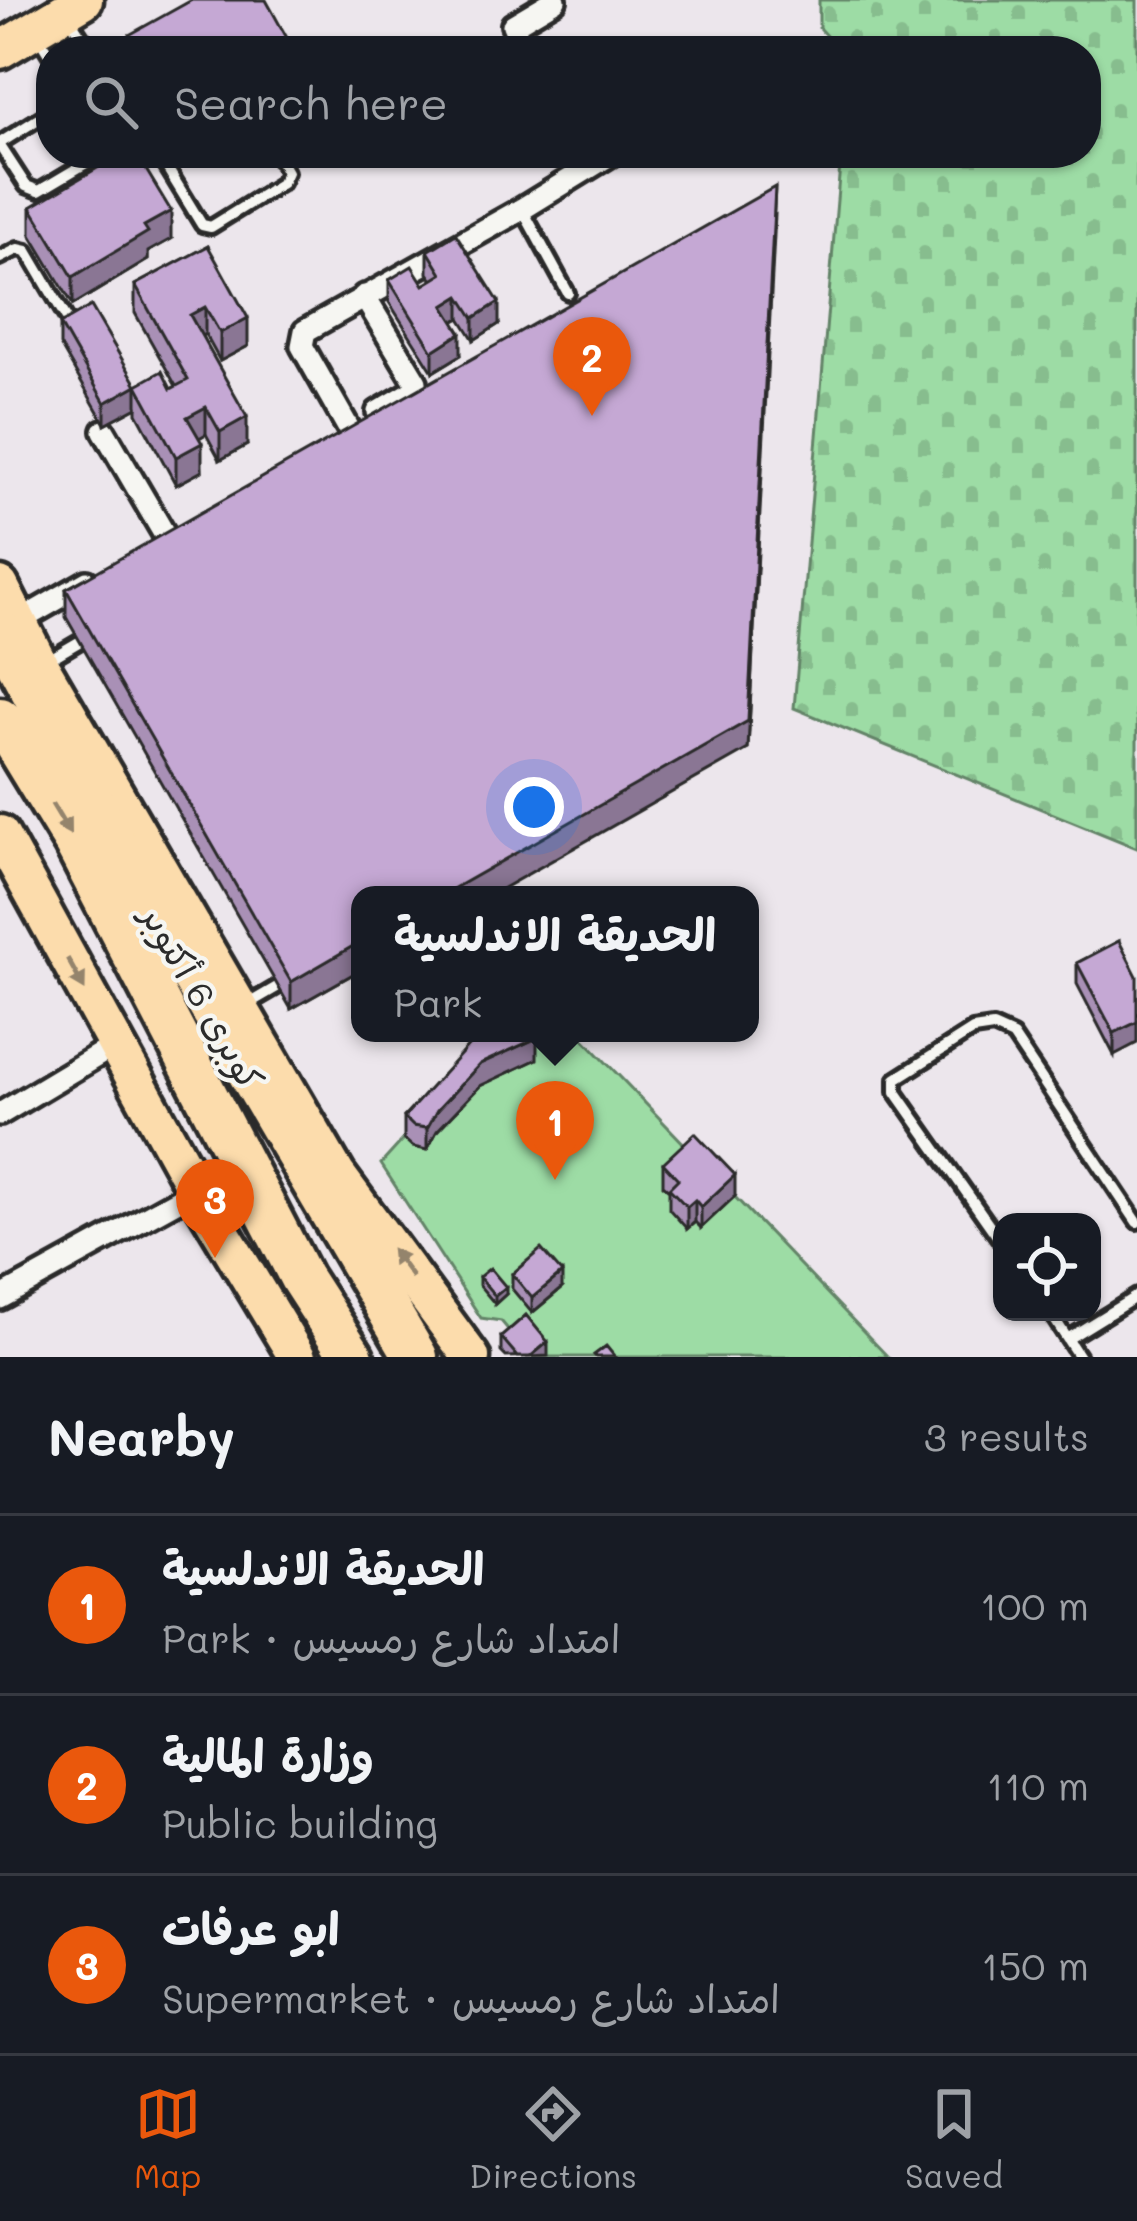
<!DOCTYPE html>
<html lang="en">
<head>
<meta charset="utf-8">
<style>
  :root { --surface:#171b24; --page:#20242c; --text:#f1f3f6; --muted:#9ea1a6; --line:#363941; --accent:#ea580c }
  body { margin:0; font-family:Mali,"Playpen Sans Arabic",sans-serif; background:var(--page); color:var(--text) }
  .controls { position:absolute; right:36px; bottom:36px; display:grid; overflow:hidden; border-radius:24px; box-shadow:0 3px 9px #0004 }
  .controls button { width:108px; height:108px; display:grid; place-items:center; padding:0; border:0; border-bottom:3px solid var(--line); background:var(--surface); color:var(--text); font:60px sans-serif }
  .you { position:absolute; left:534px; top:807px; width:42px; height:42px; margin:-30px; border:9px solid #fff; border-radius:50%; background:#1a73e8; box-shadow:0 0 0 18px #1a73e833 }
  .badge { display:grid; place-items:center; width:78px; height:78px; border-radius:50%; background:var(--accent); color:#fff; font-size:39px; font-weight:700 }
  .pin { position:absolute; translate:-50% -99px; filter:drop-shadow(0 3px 6px #0008) }
  .pin::after { content:''; position:absolute; top:63px; width:42px; height:36px; background:inherit; clip-path:polygon(0 0,100% 0,50% 100%) }
  .popup { position:absolute; left:351px; top:886px; width:408px; height:156px; box-sizing:border-box; display:grid; place-content:center; border-radius:24px; background:var(--surface); filter:drop-shadow(0 3px 9px #0005); font-size:39px; white-space:nowrap; color:var(--muted) }
  .popup b { font-size:45px; color:var(--text) }
  .popup::after { content:''; position:absolute; left:50%; top:100%; margin-left:-24px; border:24px solid transparent; border-top-color:var(--surface) }
  .list { margin:0; padding:0; list-style:none }
  h2 { display:flex; justify-content:space-between; align-items:center; height:156px; margin:0; padding:0 48px; font-size:51px }
  h2 small { font-size:39px; font-weight:400; color:var(--muted) }
  .list li { display:grid; grid-template-columns:78px 1fr auto; gap:36px; align-items:center; box-sizing:border-box; height:180px; padding:0 48px; border-top:3px solid var(--line) }
  .list b { display:block; font-size:45px; white-space:nowrap }
  .list p { margin:0; font-size:39px; white-space:nowrap; color:var(--muted) }
  .list em { font-size:39px; font-style:normal; color:var(--muted) }
  .icon { flex:none; width:66px; height:66px; fill:none; stroke:currentColor; stroke-width:2; stroke-linecap:round; stroke-linejoin:round }
  .map { position:relative; flex:none; width:1137px; height:1357px; overflow:hidden }
  .search { position:absolute; background:var(--surface); box-shadow:0 3px 9px #0004; left:36px; right:36px; top:36px; height:132px; display:flex; align-items:center; gap:30px; box-sizing:border-box; padding:0 42px; border-radius:48px; color:var(--muted); font-size:45px }
  .sheet { height:696px; background:var(--surface) }
  nav { display:flex; justify-content:space-around; align-items:center; box-sizing:border-box; height:168px; border-top:3px solid var(--line); background:var(--surface); font-size:33px; color:var(--muted) }
  nav a { display:grid; justify-items:center; gap:6px }
  nav .on { color:var(--accent) }
  .map>svg:first-child { display:block }
  .cemetery { fill:url(#cemetery-stones); stroke:#648468; stroke-width:3 }
  .green { fill:#9ddca5; stroke:#648468; stroke-width:3 }
  .lines { fill:none; stroke-linecap:round; stroke-linejoin:round }
  .service-casing { stroke:#2b2b2b; stroke-width:20 }
  .minor-casing { stroke:#2b2b2b; stroke-width:30 }
  .primary-casing { stroke:#2b2b2b; stroke-width:45 }
  .trunk-casing { stroke:#2b2b2b; stroke-width:45 }
  .motorway-casing { stroke:#2b2b2b; stroke-width:51 }
  .service { stroke:#f6f6f2; stroke-width:10 }
  .minor { stroke:#f6f6f2; stroke-width:21 }
  .primary { stroke:#fcdcac; stroke-width:36 }
  .trunk { stroke:#fcdcac; stroke-width:36 }
  .motorway { stroke:#fcdcac; stroke-width:42 }
  .wall { fill:#a990b6; stroke:#2b2b2b; stroke-width:3 }
  .shaded-wall { fill:#8a7694; stroke:#2b2b2b; stroke-width:3 }
  .building { fill:#c5a8d4; stroke:#2b2b2b; stroke-width:3 }
  .oneway { fill:#94846c }
  .labels { text-anchor:middle; dominant-baseline:central; stroke-width:9; stroke-linejoin:round; paint-order:stroke }
  .street-label { font-size:36px; fill:#2b2b2b; stroke:#f6f6f2 }
</style>
</head>
<body>
<div class="map">
<svg width="1137" height="1357" viewBox="0 0 1137 1357">
  <defs>
    <pattern id="cemetery-stones" width="16" height="16" patternUnits="userSpaceOnUse" patternTransform="scale(3)"><rect width="16" height="16" fill="#9ddca5"/><path d="M2 7V4a2 2 0 0 1 4 0v3zM10 15v-3a2 2 0 0 1 4 0v3z" fill="#87bd8e"/></pattern>
  </defs>
  <rect width="100%" height="100%" fill="#ece6ec"/>
  <filter id="ink" filterUnits="userSpaceOnUse"><feTurbulence type="fractalNoise" baseFrequency=".00833" numOctaves="2"/><feDisplacementMap in="SourceGraphic" scale="24" xChannelSelector="R" yChannelSelector="G"/><feConvolveMatrix kernelMatrix="1 2 1 2 8 2 1 2 1" color-interpolation-filters="sRGB"/></filter>
  <g filter="url(#ink)">
    <path class="cemetery" d="M 819,0 L 1137,0 L 1137,848 L 794,708 L 841,153 L 1086,153 L 1086,51 L 840,51 L 819,28 Z"/>
    <path class="green" d="M 500,1033 L 578,1033 L 888,1357 L 531,1357 L 501,1321 L 481,1318 L 381,1164 Z"/>
    <g class="lines">
      <defs>
        <path id="service" d="M 70,19 L 91,51
          M 37,34 L 51,57
          M 0,143 L 51,111
          M 0,146 L 26,186 L 39,191 L 103,153
          M 158,153 L 202,225 L 211,227 L 282,183 L 287,172 L 276,153
          M 166,166 L 186,153
          M 522,209 L 568,293
          M 0,258 L 18,249 L 27,251 L 70,324
          M 48,660 L 89,636
          M 248,1004 L 289,980
          M 1002,1243 L 896,1092 L 896,1079 L 973,1030 L 993,1027 L 1013,1036 L 1137,1222
          M 1050,1312 L 1079,1357
          M 1069,1338 L 1137,1296"/>
        <path id="minor" d="M 524,51 L 513,25 L 555,0
          M 364,296 L 416,382 L 414,391 L 378,412
          M 349,429 L 302,346 L 305,331 L 522,209 L 613,153
          M 104,431 L 166,537
          M 19,621 L 87,582
          M 0,1114 L 115,1045
          M 0,1298 L 196,1190"/>
        <path id="primary" d="M 0,586 L 40,665 L 337,1175 L 471,1357
          M 0,834 L 196,1190 L 297,1357"/>
        <path id="trunk" d="M 0,50 L 84,0"/>
        <path id="motorway" d="M 0,631 L 116,846 L 416,1357
          M 0,719 L 75,842 L 301,1278 L 352,1357"/>
      </defs>
      <use href="#service" class="service-casing"/>
      <use href="#minor" class="minor-casing"/>
      <use href="#primary" class="primary-casing"/>
      <use href="#trunk" class="trunk-casing"/>
      <use href="#motorway" class="motorway-casing"/>
      <use href="#service" class="service"/>
      <use href="#minor" class="minor"/>
      <use href="#primary" class="primary"/>
      <use href="#trunk" class="trunk"/>
      <use href="#motorway" class="motorway"/>
    </g>
    <path class="wall" d="M 129,35 L 292,51 L 130,51 Z
      M 31,207 L 171,239 L 148,252 L 148,260 L 73,305 L 31,235 Z
      M 775,215 L 748,749 L 360,895 L 360,970 L 291,1009 L 66,617 L 66,589 Z
      M 208,246 L 248,346 L 220,361 L 205,334 L 202,336 L 247,445 L 220,460 L 206,434 L 199,438 L 202,471 L 176,485 L 137,413 L 137,407 L 105,424 L 60,345 L 60,324 L 137,385 L 171,389 L 176,386 L 135,313 L 135,285 Z
      M 428,251 L 499,324 L 474,340 L 460,318 L 454,321 L 461,355 L 433,372 L 389,302 L 389,280 L 424,285 L 433,280 L 428,273 Z
      M 1119,941 L 1114,1055 L 1077,984 L 1077,963 Z
      M 537,1059 L 480,1086 L 437,1131 L 427,1150 L 413,1147 L 404,1139 L 404,1117 Z
      M 663,1163 L 735,1196 L 701,1228 L 695,1222 L 687,1229 L 669,1209 L 669,1190 L 663,1185 Z
      M 512,1274 L 562,1288 L 532,1313 L 512,1289 Z
      M 479,1277 L 506,1294 L 495,1304 L 479,1285 Z
      M 501,1337 L 548,1356 L 506,1357 L 501,1352 Z"/>
    <path class="shaded-wall" d="M 775,187 L 748,749 L 491,895 L 442,895 Z
      M 171,211 L 171,239 L 148,252 L 148,260 L 73,305 L 73,277 L 144,226 Z
      M 460,296 L 460,318 L 444,327 L 444,306 Z
      M 499,302 L 499,324 L 474,340 L 474,318 Z
      M 205,307 L 205,334 L 190,342 L 190,315 Z
      M 248,318 L 248,346 L 220,361 L 220,333 Z
      M 461,333 L 461,355 L 433,372 L 433,351 Z
      M 137,385 L 137,407 L 105,424 L 105,403 Z
      M 206,407 L 206,434 L 187,445 L 187,417 Z
      M 247,417 L 247,445 L 220,460 L 220,432 Z
      M 202,443 L 202,471 L 176,485 L 176,457 Z
      M 360,942 L 360,970 L 291,1009 L 291,982 Z
      M 1137,1022 L 1137,1043 L 1114,1055 L 1114,1033 Z
      M 537,1038 L 537,1059 L 480,1086 L 437,1131 L 427,1150 L 427,1128 L 437,1110 L 480,1064 Z
      M 735,1175 L 735,1196 L 701,1228 L 701,1207 Z
      M 695,1200 L 695,1222 L 687,1229 L 687,1207 Z
      M 562,1273 L 562,1288 L 532,1313 L 532,1298 Z
      M 506,1287 L 506,1294 L 495,1304 L 495,1296 Z
      M 548,1342 L 548,1356 L 530,1357 Z"/>
    <path class="building" d="M 192,0 L 266,0 L 292,47 L 285,51 L 138,51 L 129,35 Z
      M 123,153 L 136,153 L 171,211 L 144,226 L 148,232 L 73,277 L 31,207 Z
      M 775,187 L 748,721 L 442,895 L 360,895 L 360,942 L 291,982 L 66,589 Z
      M 456,234 L 499,302 L 474,318 L 460,296 L 444,306 L 461,333 L 433,351 L 389,280 L 412,266 L 424,285 L 442,274 L 428,251 Z
      M 208,246 L 248,318 L 220,333 L 205,307 L 190,315 L 247,417 L 220,432 L 206,407 L 187,417 L 202,443 L 176,457 L 137,385 L 162,371 L 171,389 L 188,380 L 135,285 Z
      M 91,306 L 137,385 L 105,403 L 60,324 Z
      M 1119,941 L 1137,976 L 1137,1022 L 1114,1033 L 1077,963 Z
      M 480,1033 L 534,1033 L 537,1038 L 480,1064 L 437,1110 L 427,1128 L 413,1126 L 404,1117 Z
      M 695,1133 L 735,1175 L 701,1207 L 695,1200 L 687,1207 L 669,1188 L 678,1179 L 663,1163 Z
      M 541,1249 L 562,1273 L 532,1298 L 512,1274 Z
      M 490,1268 L 506,1287 L 495,1296 L 479,1277 Z
      M 526,1315 L 548,1342 L 530,1357 L 518,1357 L 501,1337 Z
      M 606,1346 L 615,1357 L 596,1357 L 594,1355 Z"/>
    <defs><path id="oneway-solid" d="M-6-.8H1V-3.2L6.5 0L1 3.2V.8H-6Z" transform="scale(3)"/></defs>
    <g class="oneway">
      <use href="#oneway-solid" transform="translate(61 819) rotate(59)"/>
      <use href="#oneway-solid" transform="translate(76 974) rotate(61)"/>
      <use href="#oneway-solid" transform="translate(402 1263) rotate(-126)"/>
    </g>
  </g>
  <g class="labels">
    <g class="street-label">
      <text transform="translate(204 997) rotate(60)">كوبرى 6 أكتوبر</text>
    </g>
  </g>
</svg>
<div class="controls">
<button><svg class="icon" aria-label="locate" viewBox="0 0 24 24"><circle cx="12" cy="12" r="6"/><path d="M12 2v4M12 18v4M2 12h4M18 12h4"/></svg></button>
</div>
<div class="you"></div>
<div class="pin badge" style="left:555px;top:1180px">1</div>
<div class="popup"><b>الحديقة الاندلسية</b>Park</div>
<div class="pin badge" style="left:592px;top:416px">2</div>
<div class="pin badge" style="left:215px;top:1258px">3</div>
<div class="search"><svg class="icon" aria-label="search" viewBox="0 0 24 24"><circle cx="10" cy="10" r="6"/><path d="M15 15l6 6"/></svg>Search here</div>
</div>
<section class="sheet">
<h2>Nearby<small>3 results</small></h2>
<ul class="list">
<li><span class="badge">1</span><div><b>الحديقة الاندلسية</b><p>Park · امتداد شارع رمسيس</p></div><em>100 m</em></li>
<li><span class="badge">2</span><div><b>وزارة المالية</b><p>Public building</p></div><em>110 m</em></li>
<li><span class="badge">3</span><div><b>ابو عرفات</b><p>Supermarket · امتداد شارع رمسيس</p></div><em>150 m</em></li>
</ul>
</section>
<nav>
<a class="on"><svg class="icon" aria-label="map" viewBox="0 0 24 24"><path d="M3 6l6-2 6 2 6-2v14l-6 2-6-2-6 2zM9 4v14M15 6v14"/></svg>Map</a>
<a><svg class="icon" aria-label="directions" viewBox="0 0 24 24"><path d="M12 3l9 9-9 9-9-9zM9 14v-3h6M13 9l2 2-2 2"/></svg>Directions</a>
<a><svg class="icon" aria-label="saved" viewBox="0 0 24 24"><path d="M7 4h10v16l-5-4-5 4z"/></svg>Saved</a>
</nav>
</body>
</html>
